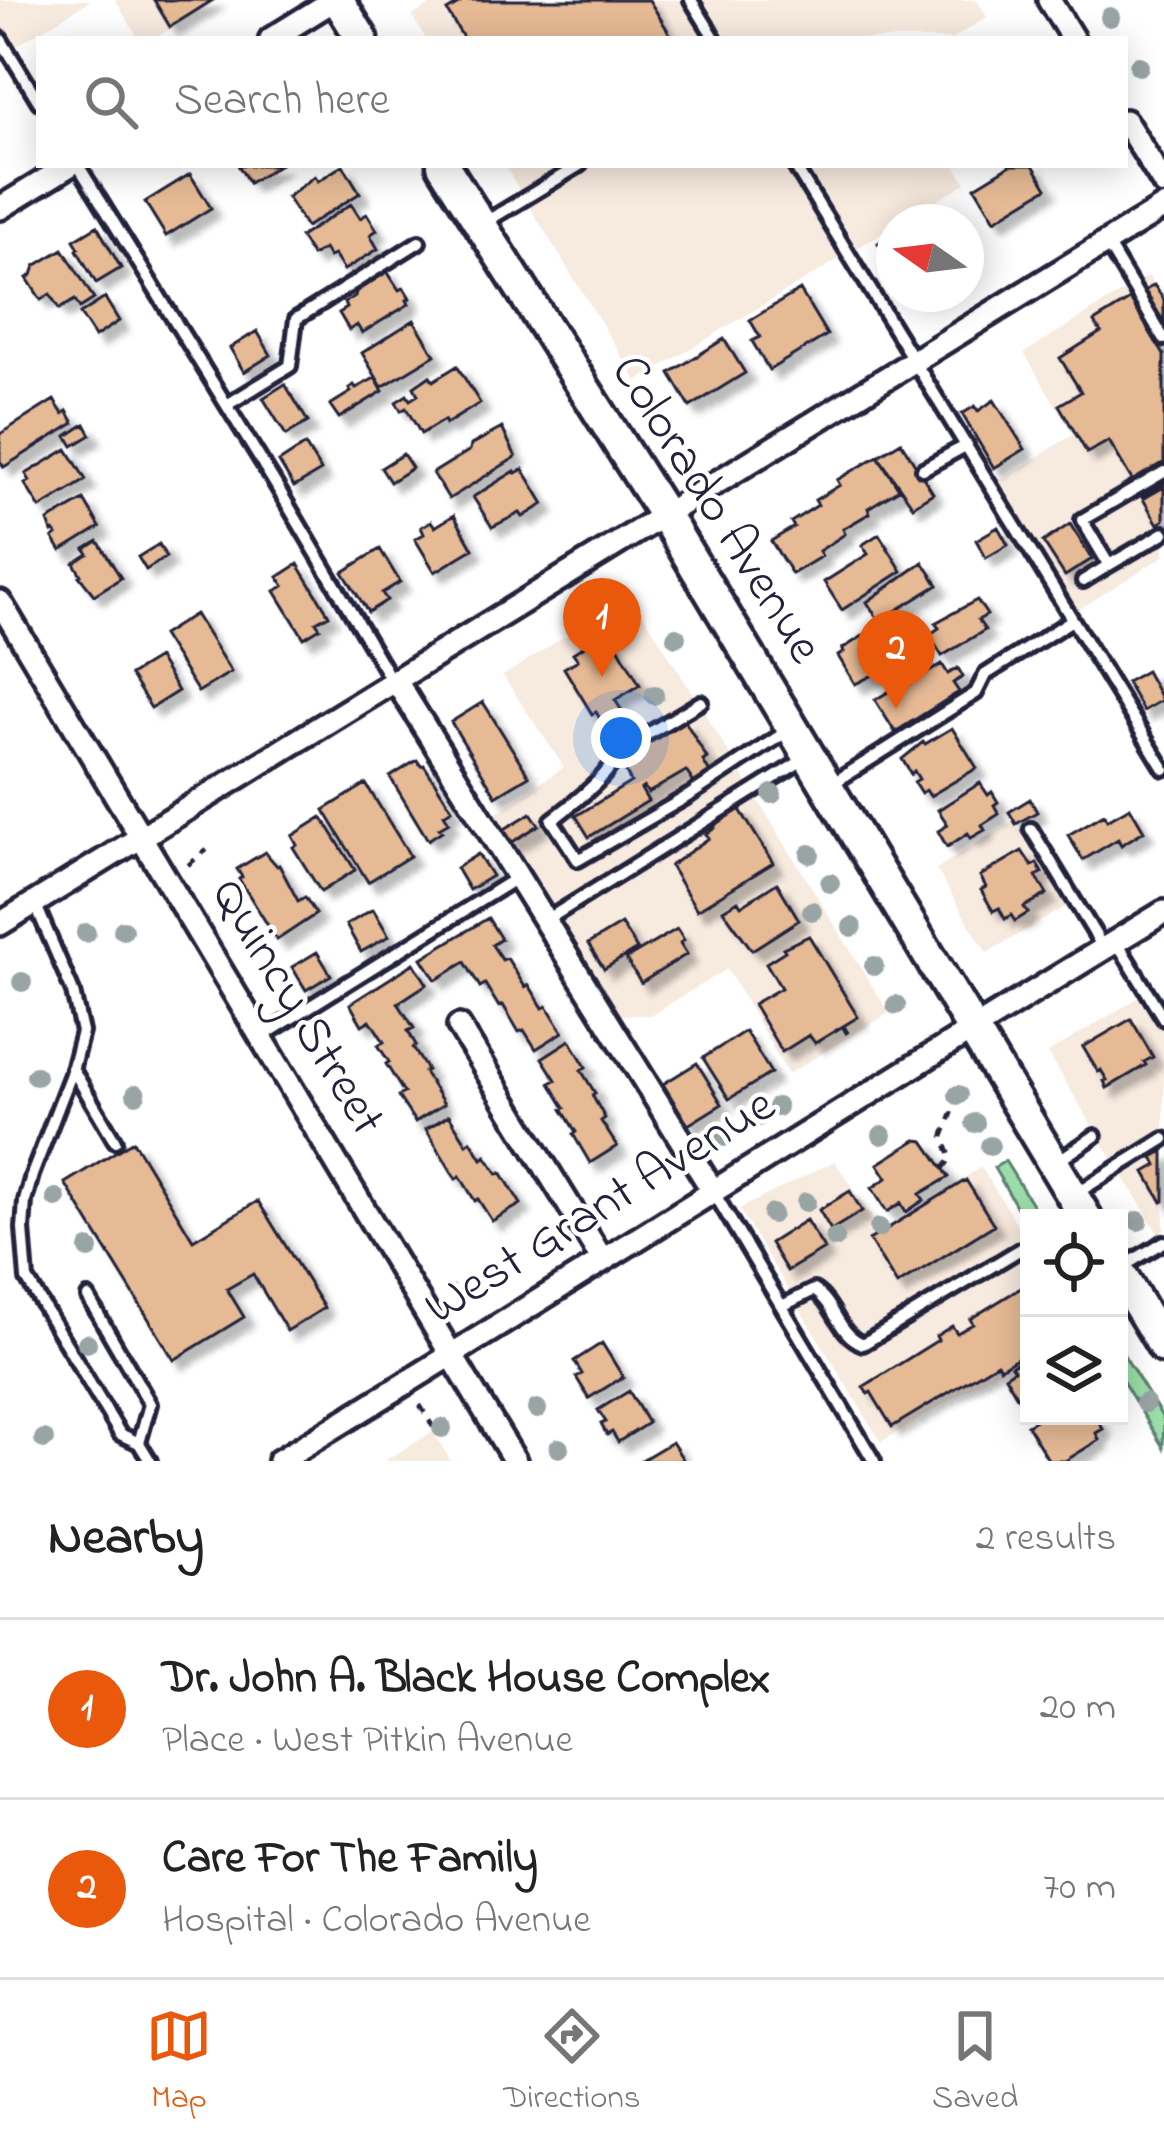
<!DOCTYPE html>
<html lang="en">
<head>
<meta charset="utf-8">
<style>
  :root { --surface:#fff; --page:#f6f6f6; --text:#222; --muted:#767676; --line:#e0e0e0; --accent:#ea580c }
  body { margin:0; font-family:"Indie Flower",sans-serif; background:var(--page); color:var(--text) }
  .controls { position:absolute; right:36px; bottom:36px; display:grid; overflow:hidden; border-radius:0px; box-shadow:0 6px 30px #0003 }
  .controls button { width:108px; height:108px; display:grid; place-items:center; padding:0; border:0; border-bottom:3px solid var(--line); background:var(--surface); color:var(--text); font:60px sans-serif }
  .compass { position:absolute; left:876px; top:204px; width:108px; height:108px; border-radius:50%; background:var(--surface); box-shadow:0 6px 30px #0003; rotate:284deg }
  .you { position:absolute; left:621px; top:738px; width:42px; height:42px; margin:-30px; border:9px solid #fff; border-radius:50%; background:#1a73e8; box-shadow:0 0 0 18px #1a73e833 }
  .badge { display:grid; place-items:center; width:78px; height:78px; border-radius:50%; background:var(--accent); color:#fff; font-size:39px; font-weight:700 }
  .pin { position:absolute; translate:-50% -99px; filter:drop-shadow(0 3px 6px #0008) }
  .pin::after { content:''; position:absolute; top:63px; width:42px; height:36px; background:inherit; clip-path:polygon(0 0,100% 0,50% 100%) }
  .list { margin:0; padding:0; list-style:none }
  h2 { display:flex; justify-content:space-between; align-items:center; height:156px; margin:0; padding:0 48px; font-size:51px }
  h2 small { font-size:39px; font-weight:400; color:var(--muted) }
  .list li { display:grid; grid-template-columns:78px 1fr auto; gap:36px; align-items:center; box-sizing:border-box; height:180px; padding:0 48px; border-top:3px solid var(--line) }
  .list b { display:block; font-size:45px; white-space:nowrap }
  .list p { margin:0; font-size:39px; white-space:nowrap; color:var(--muted) }
  .list em { font-size:39px; font-style:normal; color:var(--muted) }
  .icon { flex:none; width:66px; height:66px; fill:none; stroke:currentColor; stroke-width:2; stroke-linecap:round; stroke-linejoin:round }
  .map { position:relative; flex:none; width:1164px; height:1461px; overflow:hidden }
  .search { position:absolute; background:var(--surface); box-shadow:0 6px 30px #0003; left:36px; right:36px; top:36px; height:132px; display:flex; align-items:center; gap:30px; box-sizing:border-box; padding:0 42px; border-radius:0px; color:var(--muted); font-size:45px }
  .sheet { height:516px; background:var(--surface) }
  nav { display:flex; justify-content:space-around; align-items:center; box-sizing:border-box; height:168px; border-top:3px solid var(--line); background:var(--surface); font-size:33px; color:var(--muted) }
  nav a { display:grid; justify-items:center; gap:6px }
  nav .on { color:var(--accent) }
  .map>svg:first-child { display:block }
  .built { fill:#f7eadf }
  .green { fill:#9bdda8; stroke:#5e8072; stroke-width:3 }
  .building { fill:#e5ba95; stroke:#22223b; stroke-width:3; filter:url(#shadow) }
  .lines { fill:none; stroke-linecap:round; stroke-linejoin:round }
  .lane-casing { stroke:#22223b; stroke-width:20 }
  .street-casing { stroke:#22223b; stroke-width:30 }
  .secondary-casing { stroke:#22223b; stroke-width:39 }
  .path { stroke:#22223b; stroke-width:4.5; stroke-dasharray:9 9; stroke-linecap:butt }
  .lane { stroke:#fff; stroke-width:10 }
  .street { stroke:#fff; stroke-width:21 }
  .secondary { stroke:#fff; stroke-width:30 }
  .tree { fill:#99a4a5 }
  .labels { text-anchor:middle; dominant-baseline:central; stroke-width:9; stroke-linejoin:round; paint-order:stroke }
  .street-label { font-size:51px; fill:#22223b; stroke:#fff }
</style>
</head>
<body>
<div class="map">
<svg width="1164" height="1461" viewBox="0 0 1164 1461">
  <defs>
    <filter id="shadow"><feDropShadow dx="9" dy="9" stdDeviation="3" flood-color="#0004"/></filter>
  </defs>
  <rect width="100%" height="100%" fill="#fff"/>
  <filter id="ink" filterUnits="userSpaceOnUse"><feTurbulence type="fractalNoise" baseFrequency=".00833" numOctaves="2"/><feDisplacementMap in="SourceGraphic" scale="24" xChannelSelector="R" yChannelSelector="G"/><feConvolveMatrix kernelMatrix="1 2 1 2 8 2 1 2 1" color-interpolation-filters="sRGB"/></filter>
  <g filter="url(#ink)">
    <path class="built" d="M 0,0 L 91,0 L 0,56 Z
      M 115,0 L 218,0 L 154,39 L 139,39 Z
      M 439,0 L 977,0 L 987,17 L 952,39 L 426,39 L 412,16 Z
      M 504,165 L 955,165 L 966,183 L 900,222 L 894,222 L 894,226 L 637,381 Z
      M 1148,276 L 1164,301 L 1164,556 L 1063,619 L 983,491 L 1074,434 L 1024,353 Z
      M 631,594 L 889,1013 L 788,1074 L 727,969 L 651,1015 L 615,1015 L 495,814 L 564,767 L 503,676 Z
      M 1013,821 L 1067,906 L 987,953 L 936,869 Z
      M 1156,987 L 1164,1000 L 1164,1243 L 1048,1053 Z
      M 835,1161 L 881,1232 L 981,1167 L 1029,1243 L 1029,1352 L 881,1442 L 739,1209 Z
      M 433,1432 L 451,1461 L 384,1461 Z"/>
    <path class="green" d="M 1005,1161 L 1040,1217 L 1029,1218 L 1029,1228 L 994,1168 Z
      M 1119,1347 L 1164,1420 L 1163,1447 L 1119,1375 Z"/>
    <path class="building" d="M 154,0 L 213,0 L 170,27 Z
      M 465,0 L 649,0 L 673,39 L 464,39 L 447,11 Z
      M 238,165 L 279,165 L 249,183 Z
      M 343,165 L 360,193 L 306,227 L 287,197 L 315,176 L 318,181 Z
      M 1011,165 L 1033,165 L 1047,188 L 995,220 L 975,187 Z
      M 190,174 L 211,208 L 166,236 L 145,202 Z
      M 351,204 L 360,218 L 367,214 L 377,230 L 370,235 L 378,249 L 344,270 L 334,255 L 329,257 L 324,249 L 312,256 L 300,237 Z
      M 97,226 L 121,268 L 96,283 L 77,250 L 79,248 L 74,240 Z
      M 894,234 L 894,269 L 878,243 Z
      M 63,249 L 94,299 L 80,308 L 75,300 L 59,309 L 50,294 L 41,300 L 27,278 L 32,275 L 35,266 Z
      M 385,268 L 399,290 L 404,288 L 410,298 L 407,300 L 409,304 L 362,333 L 357,325 L 349,330 L 339,313 L 347,308 L 344,303 L 355,296 L 357,288 L 369,284 L 369,278 Z
      M 1154,285 L 1164,300 L 1164,339 L 1157,343 L 1164,355 L 1164,484 L 1142,497 L 1109,441 L 1087,453 L 1059,405 L 1081,392 L 1060,358 L 1101,332 L 1094,322 Z
      M 800,290 L 827,335 L 769,370 L 752,341 L 760,337 L 750,320 Z
      M 105,298 L 119,321 L 95,337 L 80,314 Z
      M 414,320 L 435,355 L 382,387 L 362,353 Z
      M 257,331 L 271,355 L 244,372 L 230,348 Z
      M 724,339 L 745,373 L 690,407 L 670,373 Z
      M 457,366 L 480,403 L 446,424 L 444,420 L 421,434 L 406,408 L 401,411 L 396,402 L 407,395 L 410,400 L 418,395 L 414,387 L 430,376 L 433,381 Z
      M 375,378 L 383,391 L 339,418 L 330,405 L 351,392 L 349,388 L 354,385 L 356,388 Z
      M 285,384 L 308,422 L 286,435 L 263,398 Z
      M 54,400 L 63,414 L 67,411 L 74,423 L 4,467 L 0,461 L 0,434 Z
      M 994,400 L 1025,449 L 994,468 L 962,414 L 975,406 L 978,411 Z
      M 85,424 L 91,435 L 73,446 L 67,436 Z
      M 502,428 L 516,457 L 449,499 L 433,473 L 470,450 L 471,445 Z
      M 901,442 L 933,493 L 913,506 L 878,456 Z
      M 305,445 L 321,471 L 294,487 L 279,462 Z
      M 67,449 L 86,480 L 40,508 L 25,484 L 30,481 L 26,474 Z
      M 403,454 L 412,468 L 390,482 L 381,468 Z
      M 878,456 L 899,489 L 868,508 L 870,513 L 843,529 L 845,534 L 819,551 L 822,556 L 792,574 L 771,541 L 794,527 L 791,522 L 818,505 L 815,500 L 840,485 L 837,480 Z
      M 523,469 L 544,504 L 523,517 L 520,513 L 492,527 L 473,497 L 515,471 L 516,473 Z
      M 1164,487 L 1164,520 L 1158,524 L 1143,499 Z
      M 84,500 L 100,527 L 61,551 L 53,538 L 57,535 L 54,531 L 52,532 L 48,521 Z
      M 454,515 L 473,549 L 435,572 L 415,539 L 424,534 L 421,527 L 431,521 L 435,527 Z
      M 1070,524 L 1092,559 L 1065,576 L 1043,542 Z
      M 998,527 L 1008,545 L 986,558 L 976,540 Z
      M 879,534 L 902,571 L 842,610 L 824,582 L 868,554 L 862,545 Z
      M 98,541 L 121,578 L 94,595 L 79,576 L 81,575 L 74,563 L 88,554 L 85,549 Z
      M 159,544 L 166,557 L 146,570 L 138,557 Z
      M 380,549 L 400,582 L 382,593 L 387,600 L 368,612 L 343,572 Z
      M 923,562 L 938,585 L 879,621 L 867,602 Z
      M 298,564 L 329,615 L 316,622 L 320,628 L 304,638 L 275,591 L 284,586 L 278,577 Z
      M 977,600 L 987,615 L 978,620 L 985,630 L 942,656 L 929,635 L 939,628 L 935,623 Z
      M 195,614 L 231,672 L 198,692 L 162,635 Z
      M 887,621 L 899,640 L 914,631 L 920,641 L 908,650 L 909,652 L 892,663 L 893,665 L 855,684 L 838,656 L 844,652 L 842,649 Z
      M 602,632 L 613,638 L 640,685 L 615,700 L 630,723 L 610,735 L 596,712 L 592,714 L 564,668 L 578,660 L 573,653 L 586,645 L 595,633 Z
      M 158,658 L 178,691 L 151,708 L 130,675 Z
      M 942,664 L 948,674 L 958,668 L 963,677 L 953,683 L 959,692 L 895,732 L 875,700 L 906,681 L 908,685 Z
      M 1146,671 L 1162,700 L 1143,711 L 1126,682 Z
      M 483,702 L 529,776 L 496,796 L 451,722 Z
      M 685,721 L 707,758 L 703,761 L 710,773 L 694,783 L 686,771 L 648,793 L 644,787 L 641,789 L 648,801 L 589,837 L 576,816 L 631,782 L 625,771 L 632,767 L 623,754 L 671,725 L 673,728 Z
      M 952,728 L 977,768 L 930,796 L 926,790 L 921,793 L 914,782 L 919,779 L 914,771 L 911,774 L 902,759 L 923,742 L 925,744 Z
      M 417,760 L 421,766 L 424,765 L 452,809 L 444,814 L 449,822 L 439,828 L 442,831 L 428,840 L 390,777 Z
      M 980,783 L 988,795 L 992,792 L 998,802 L 994,805 L 999,814 L 982,825 L 985,830 L 971,838 L 968,833 L 947,847 L 938,831 L 948,825 L 938,810 Z
      M 366,784 L 410,856 L 368,882 L 324,810 Z
      M 1030,799 L 1037,812 L 1016,824 L 1009,812 Z
      M 1130,807 L 1144,831 L 1121,845 L 1118,839 L 1083,860 L 1068,835 L 1104,814 L 1107,820 Z
      M 739,808 L 773,863 L 697,910 L 670,866 L 709,838 L 706,834 L 715,828 L 714,826 Z
      M 531,813 L 539,825 L 511,843 L 503,830 Z
      M 322,817 L 355,870 L 321,892 L 293,847 L 297,845 L 292,836 Z
      M 1022,851 L 1032,866 L 1037,863 L 1042,873 L 1036,876 L 1047,894 L 1024,907 L 1028,913 L 1015,921 L 1011,915 L 1005,919 L 999,908 L 993,911 L 981,890 L 986,887 L 980,876 Z
      M 265,852 L 277,866 L 279,865 L 298,901 L 305,897 L 316,914 L 277,940 L 239,879 L 242,877 L 237,869 Z
      M 478,854 L 492,876 L 469,890 L 456,868 Z
      M 777,883 L 799,920 L 752,950 L 723,910 L 738,901 L 741,906 Z
      M 373,909 L 389,936 L 361,952 L 346,925 Z
      M 488,918 L 501,939 L 492,945 L 502,960 L 507,958 L 525,987 L 529,985 L 543,1008 L 547,1006 L 563,1032 L 536,1049 L 524,1030 L 519,1032 L 503,1005 L 499,1007 L 485,984 L 480,987 L 465,962 L 436,980 L 422,958 Z
      M 621,924 L 637,949 L 604,969 L 588,944 Z
      M 677,929 L 684,940 L 680,943 L 687,954 L 641,983 L 626,959 Z
      M 809,936 L 858,1017 L 815,1043 L 809,1035 L 782,1052 L 753,1004 L 781,988 L 766,963 L 785,951 L 783,948 Z
      M 317,952 L 331,975 L 306,990 L 292,967 Z
      M 414,963 L 427,984 L 398,1003 L 414,1028 L 408,1031 L 416,1045 L 413,1048 L 427,1070 L 424,1072 L 444,1104 L 415,1122 L 398,1096 L 404,1093 L 386,1064 L 389,1062 L 378,1045 L 384,1042 L 370,1020 L 362,1025 L 350,1004 Z
      M 1131,1019 L 1153,1057 L 1144,1062 L 1146,1065 L 1107,1088 L 1104,1081 L 1107,1080 L 1101,1070 L 1098,1072 L 1083,1047 Z
      M 745,1031 L 771,1073 L 729,1099 L 703,1058 Z
      M 570,1040 L 586,1067 L 581,1070 L 595,1093 L 592,1095 L 605,1118 L 601,1121 L 617,1146 L 590,1163 L 573,1134 L 576,1132 L 562,1109 L 565,1108 L 550,1083 L 556,1080 L 542,1058 Z
      M 697,1063 L 722,1104 L 688,1125 L 663,1084 Z
      M 449,1115 L 467,1144 L 471,1141 L 482,1159 L 486,1156 L 498,1174 L 501,1172 L 521,1204 L 492,1221 L 478,1199 L 475,1201 L 460,1176 L 456,1179 L 426,1129 Z
      M 916,1140 L 924,1141 L 949,1177 L 920,1194 L 924,1200 L 906,1212 L 901,1203 L 887,1212 L 872,1188 L 887,1178 L 878,1164 Z
      M 133,1141 L 193,1240 L 258,1201 L 324,1308 L 287,1331 L 253,1274 L 227,1289 L 244,1317 L 174,1360 L 65,1183 Z
      M 1164,1151 L 1164,1201 L 1162,1202 L 1145,1172 L 1157,1165 L 1153,1157 Z
      M 966,1180 L 994,1225 L 897,1285 L 869,1240 Z
      M 850,1191 L 862,1211 L 831,1230 L 819,1210 Z
      M 806,1220 L 824,1249 L 787,1271 L 770,1243 Z
      M 1029,1283 L 1029,1351 L 1000,1368 L 997,1363 L 892,1427 L 871,1392 L 868,1394 L 863,1387 L 938,1340 L 936,1336 L 952,1326 L 957,1333 L 973,1324 L 970,1319 Z
      M 602,1343 L 623,1377 L 589,1398 L 576,1377 L 582,1374 L 574,1361 Z
      M 1029,1355 L 1029,1395 L 1027,1392 L 1018,1398 L 1005,1376 L 1014,1370 L 1011,1366 Z
      M 629,1391 L 648,1423 L 618,1442 L 612,1432 L 607,1435 L 601,1424 L 606,1422 L 598,1410 Z
      M 1042,1416 L 1095,1416 L 1103,1429 L 1096,1433 L 1099,1440 L 1065,1461 L 1049,1461 L 1027,1425 Z
      M 672,1442 L 684,1461 L 640,1461 Z"/>
    <g class="lines">
      <defs>
        <path id="lane" d="M 691,0 L 715,39
          M 0,38 L 39,102
          M 78,165 L 273,480 L 393,683
          M 794,165 L 1164,769
          M 484,223 L 580,165
          M 1107,244 L 1164,339
          M 227,405 L 290,366 L 296,319 L 419,242
          M 923,469 L 967,445
          M 1164,472 L 1082,520 L 1109,565 L 1164,533
          M 1083,581 L 1109,565
          M 701,702 L 628,746 C 616,755 611,768 601,778 C 586,794 569,807 552,820 L 578,860 L 690,795 L 789,730
          M 830,785 L 976,693 L 985,675 L 1072,620
          M 1031,829 L 1104,949
          M 35,903 L 73,992 L 82,1032 L 71,1074 L 32,1175 L 25,1201 L 23,1229 L 27,1279 L 120,1434 L 139,1443 L 150,1461
          M 545,921 L 806,758
          M 1116,941 L 1164,1019
          M 261,1037 L 518,877
          M 72,1068 L 115,1141
          M 1058,1161 L 1095,1136
          M 713,1191 L 874,1461
          M 1075,1194 L 1164,1139
          M 1122,1267 L 1164,1242
          M 88,1297 L 150,1404 L 139,1443
          M 782,1306 L 814,1290 C 836,1304 837,1334 863,1344 L 1029,1244"/>
        <path id="street" d="M 1049,0 L 1073,39
          M 271,39 L 334,0
          M 1125,121 L 1164,184
          M 0,208 L 70,165
          M 0,602 L 515,1461
          M 396,681 L 713,1191
          M 0,924 L 1164,207
          M 459,1026 L 602,1259
          M 279,1461 C 575,1281 867,1092 1164,912"/>
        <path id="secondary" d="M 338,0 L 362,39
          M 443,165 L 665,516 L 1086,1218
          M 1119,1272 L 1164,1347"/>
      </defs>
      <use href="#lane" class="lane-casing"/>
      <use href="#street" class="street-casing"/>
      <use href="#secondary" class="secondary-casing"/>
      <path class="path" d="M 188,865 L 207,850
        M 843,1026 L 852,1041
        M 943,1169 L 951,1158 L 943,1137 L 953,1111
        M 447,1291 L 471,1277 L 483,1297
        M 420,1405 L 433,1427"/>
      <use href="#lane" class="lane"/>
      <use href="#street" class="street"/>
      <use href="#secondary" class="secondary"/>
    </g>
    <g class="tree">
      <circle cx="1110" cy="17" r="10"/>
      <circle cx="1139" cy="66" r="10"/>
      <circle cx="676" cy="637" r="10"/>
      <circle cx="654" cy="695" r="10"/>
      <circle cx="772" cy="794" r="10"/>
      <circle cx="810" cy="854" r="10"/>
      <circle cx="830" cy="883" r="10"/>
      <circle cx="812" cy="911" r="10"/>
      <circle cx="852" cy="927" r="10"/>
      <circle cx="123" cy="930" r="10"/>
      <circle cx="86" cy="933" r="10"/>
      <circle cx="874" cy="966" r="10"/>
      <circle cx="22" cy="982" r="10"/>
      <circle cx="896" cy="1005" r="10"/>
      <circle cx="36" cy="1076" r="10"/>
      <circle cx="136" cy="1094" r="10"/>
      <circle cx="958" cy="1095" r="10"/>
      <circle cx="777" cy="1107" r="10"/>
      <circle cx="758" cy="1117" r="10"/>
      <circle cx="975" cy="1123" r="10"/>
      <circle cx="882" cy="1135" r="10"/>
      <circle cx="724" cy="1137" r="10"/>
      <circle cx="990" cy="1146" r="10"/>
      <circle cx="56" cy="1198" r="10"/>
      <circle cx="806" cy="1202" r="10"/>
      <circle cx="772" cy="1214" r="10"/>
      <circle cx="1138" cy="1221" r="10"/>
      <circle cx="879" cy="1228" r="10"/>
      <circle cx="835" cy="1238" r="10"/>
      <circle cx="89" cy="1249" r="10"/>
      <circle cx="87" cy="1343" r="10"/>
      <circle cx="1145" cy="1403" r="10"/>
      <circle cx="537" cy="1409" r="10"/>
      <circle cx="442" cy="1428" r="10"/>
      <circle cx="44" cy="1439" r="10"/>
      <circle cx="559" cy="1448" r="10"/>
    </g>
  </g>
  <g class="labels">
    <g class="street-label">
      <text transform="translate(715 510) rotate(58)">Colorado Avenue</text>
      <text transform="translate(296 1008) rotate(59)">Quincy Street</text>
      <text transform="translate(601 1208) rotate(-32)">West Grant Avenue</text>
    </g>
  </g>
</svg>
<div class="controls">
<button><svg class="icon" aria-label="locate" viewBox="0 0 24 24"><circle cx="12" cy="12" r="6"/><path d="M12 2v4M12 18v4M2 12h4M18 12h4"/></svg></button>
<button><svg class="icon" aria-label="layers" viewBox="0 0 24 24"><path d="M12 4l9 5-9 5-9-5zM3 14l9 5 9-5"/></svg></button>
</div>
<svg class="compass" viewBox="-18 -18 36 36"><path d="M0-13l5 13h-10z" fill="#e53935"/><path d="M0 13l5-13h-10z" fill="#767676"/></svg>
<div class="you"></div>
<div class="pin badge" style="left:602px;top:677px">1</div>
<div class="pin badge" style="left:896px;top:709px">2</div>
<div class="search"><svg class="icon" aria-label="search" viewBox="0 0 24 24"><circle cx="10" cy="10" r="6"/><path d="M15 15l6 6"/></svg>Search here</div>
</div>
<section class="sheet">
<h2>Nearby<small>2 results</small></h2>
<ul class="list">
<li><span class="badge">1</span><div><b>Dr. John A. Black House Complex</b><p>Place · West Pitkin Avenue</p></div><em>20 m</em></li>
<li><span class="badge">2</span><div><b>Care For The Family</b><p>Hospital · Colorado Avenue</p></div><em>70 m</em></li>
</ul>
</section>
<nav>
<a class="on"><svg class="icon" aria-label="map" viewBox="0 0 24 24"><path d="M3 6l6-2 6 2 6-2v14l-6 2-6-2-6 2zM9 4v14M15 6v14"/></svg>Map</a>
<a><svg class="icon" aria-label="directions" viewBox="0 0 24 24"><path d="M12 3l9 9-9 9-9-9zM9 14v-3h6M13 9l2 2-2 2"/></svg>Directions</a>
<a><svg class="icon" aria-label="saved" viewBox="0 0 24 24"><path d="M7 4h10v16l-5-4-5 4z"/></svg>Saved</a>
</nav>
</body>
</html>
